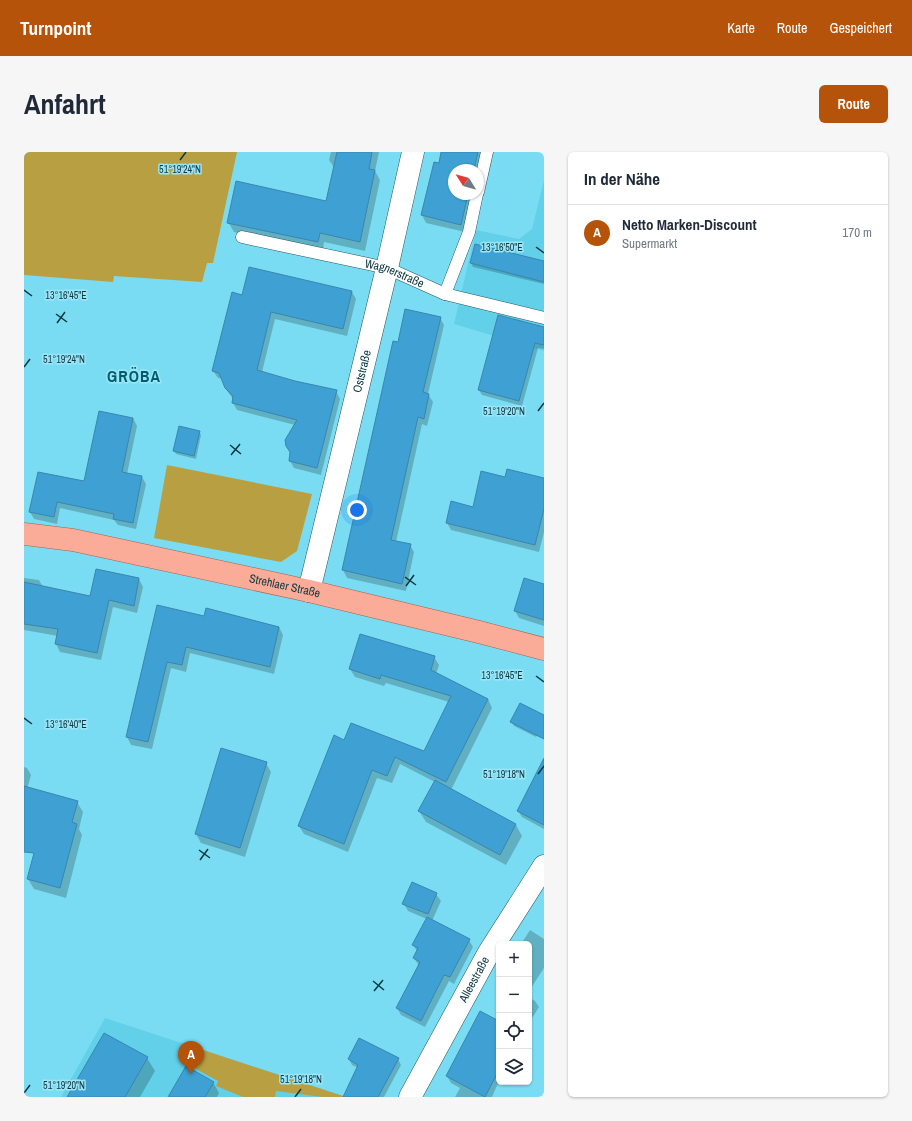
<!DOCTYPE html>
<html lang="de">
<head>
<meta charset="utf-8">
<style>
  :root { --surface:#fff; --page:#f6f6f7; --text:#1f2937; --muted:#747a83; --line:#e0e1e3; --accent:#b45309 }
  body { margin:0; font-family:"Archivo Narrow",sans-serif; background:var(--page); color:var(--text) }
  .controls { position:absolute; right:12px; bottom:12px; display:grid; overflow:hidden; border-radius:6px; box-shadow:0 1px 3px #0004 }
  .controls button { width:36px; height:36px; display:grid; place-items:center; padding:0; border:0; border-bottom:1px solid var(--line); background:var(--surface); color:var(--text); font:20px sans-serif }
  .compass { position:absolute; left:424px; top:12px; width:36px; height:36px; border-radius:50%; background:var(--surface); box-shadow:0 1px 3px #0004; rotate:307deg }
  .you { position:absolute; left:333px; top:358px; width:14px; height:14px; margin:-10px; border:3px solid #fff; border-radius:50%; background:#1a73e8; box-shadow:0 0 0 6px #1a73e833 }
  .badge { display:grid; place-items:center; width:26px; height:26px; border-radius:50%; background:var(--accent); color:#fff; font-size:13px; font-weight:700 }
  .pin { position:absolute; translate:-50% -33px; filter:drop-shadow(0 1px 2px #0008) }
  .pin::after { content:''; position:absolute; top:21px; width:14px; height:12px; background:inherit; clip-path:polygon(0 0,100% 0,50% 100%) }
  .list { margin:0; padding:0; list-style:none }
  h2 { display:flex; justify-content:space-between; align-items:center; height:52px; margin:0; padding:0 16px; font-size:17px }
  h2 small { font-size:13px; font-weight:400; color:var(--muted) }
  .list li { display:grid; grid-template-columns:26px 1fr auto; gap:12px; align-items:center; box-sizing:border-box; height:56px; padding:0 16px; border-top:1px solid var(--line) }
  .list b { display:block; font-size:15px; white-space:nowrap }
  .list p { margin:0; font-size:13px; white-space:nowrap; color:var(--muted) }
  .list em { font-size:13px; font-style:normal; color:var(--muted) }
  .icon { flex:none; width:22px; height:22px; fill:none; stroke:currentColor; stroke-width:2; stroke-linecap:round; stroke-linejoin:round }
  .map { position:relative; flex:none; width:520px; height:945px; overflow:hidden; border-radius:6px }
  header { display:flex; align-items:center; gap:24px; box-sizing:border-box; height:56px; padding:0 20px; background:var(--accent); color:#fff }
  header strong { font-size:19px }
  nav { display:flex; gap:22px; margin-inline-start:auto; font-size:14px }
  .intro { display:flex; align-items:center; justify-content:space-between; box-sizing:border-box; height:96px; padding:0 24px }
  h1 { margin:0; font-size:28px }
  .button { padding:10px 18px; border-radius:6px; background:var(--accent); color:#fff; font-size:14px; font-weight:700 }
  main { display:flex; gap:24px; padding:0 24px }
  aside { flex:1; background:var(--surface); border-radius:6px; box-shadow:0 1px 3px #0004 }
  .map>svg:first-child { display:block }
  .built { fill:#62d0e9 }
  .green { fill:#b8a042 }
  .shadow { fill:#0003 }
  .building { fill:#3ea0d3; stroke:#3986af }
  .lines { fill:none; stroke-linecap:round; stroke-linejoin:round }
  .lane-casing { stroke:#235763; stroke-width:13 }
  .street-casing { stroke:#235763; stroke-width:23 }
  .primary-casing { stroke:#a5604d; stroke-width:23 }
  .lane { stroke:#fff; stroke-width:12 }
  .street { stroke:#fff; stroke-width:22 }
  .primary { stroke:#faac98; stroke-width:22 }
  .ticks { fill:none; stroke:#0c3841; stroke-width:1.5 }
  .labels { text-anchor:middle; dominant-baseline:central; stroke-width:3; stroke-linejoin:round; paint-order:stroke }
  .street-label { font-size:12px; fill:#0c3841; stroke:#9be6f9 }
  .district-label { font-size:16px; font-weight:bold; letter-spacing:1px; fill:#005d6e; stroke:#9be6f9 }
  .ticks-label { font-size:10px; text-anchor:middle; fill:#0c3841; stroke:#9be6f9; stroke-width:3; stroke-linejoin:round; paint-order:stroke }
</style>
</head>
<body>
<header>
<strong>Turnpoint</strong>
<nav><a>Karte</a><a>Route</a><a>Gespeichert</a></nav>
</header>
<div class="intro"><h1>Anfahrt</h1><a class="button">Route</a></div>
<main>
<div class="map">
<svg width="520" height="945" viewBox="0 0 520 945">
  <rect width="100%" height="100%" fill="#7adcf3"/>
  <path class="built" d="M 520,28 L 520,199 L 430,172 L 452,78 L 495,87 L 508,77 Z
    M 81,866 L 268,927 L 322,945 L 37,945 Z"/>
  <path class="green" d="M 0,0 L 213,0 L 189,111 L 183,111 L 178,130 L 90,124 L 89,130 L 0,123 Z
    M 143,313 L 288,342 L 273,399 L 257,410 L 130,386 Z
    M 173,896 L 322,945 L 298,945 L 252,939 L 251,945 L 219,945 L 192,934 L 194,929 L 163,912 Z"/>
  <path class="shadow" d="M 307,0 L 355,0 L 351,19 L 356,28 L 341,99 L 300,90 L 299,99 L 210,80 L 204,70 L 303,50 L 311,17 L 305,8 Z
    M 418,0 L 460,0 L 454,18 L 430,18 L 430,42 L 450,42 L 441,80 L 402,71 L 398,63 Z
    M 451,94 L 520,110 L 520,132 L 449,115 L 447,111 Z
    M 328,140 L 332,147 L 323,184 L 251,167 L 238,220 L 271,230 L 312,239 L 316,247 L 297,323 L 270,316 L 266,309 L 271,273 L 213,258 L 209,251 L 209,247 L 201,236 L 199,227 L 194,226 L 189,219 L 219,144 Z
    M 416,166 L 420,173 L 404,242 L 409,250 L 403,274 L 398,272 L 372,390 L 386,393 L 390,400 L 382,439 L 323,426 L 319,418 L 374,191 Z
    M 520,176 L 520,197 L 514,196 L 498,254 L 458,243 L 455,238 Z
    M 109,266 L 113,274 L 103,322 L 118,325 L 122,332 L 112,377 L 94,373 L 90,368 L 36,356 L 33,372 L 10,367 L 6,360 L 60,331 Z
    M 175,280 L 177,283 L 172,307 L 152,302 L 150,299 Z
    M 482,327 L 520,327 L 520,380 L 515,400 L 427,378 L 423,371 L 449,356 Z
    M 0,426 L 15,428 L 19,435 L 67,445 L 115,427 L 119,435 L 113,461 L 89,455 L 77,508 L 36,500 L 32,492 L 34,484 L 0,478 Z
    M 520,434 L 520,474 L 495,466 L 491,459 Z
    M 134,454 L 181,465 L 255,475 L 259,483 L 250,522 L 166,501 L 162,520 L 147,516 L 128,597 L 107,593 L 103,585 Z
    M 336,483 L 410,505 L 415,513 L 412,522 L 464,547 L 468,556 L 427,638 L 492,673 L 498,684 L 482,713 L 402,670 L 395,659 L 411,630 L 376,612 L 368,631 L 353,626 L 324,700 L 280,682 L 275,674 L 321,589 L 400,600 L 425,550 L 362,531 L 360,534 L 331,525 L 326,517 Z
    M 520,565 L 520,568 L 512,585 L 490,574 L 488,570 Z
    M 520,608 L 520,677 L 498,665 L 494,659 Z
    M 242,611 L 247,620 L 221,705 L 177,691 L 172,682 Z
    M 0,615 L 3,616 L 7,623 L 0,648 Z
    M 53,650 L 59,660 L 55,677 L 58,683 L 42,746 L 10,737 L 4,727 Z
    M 412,742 L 417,749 L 408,769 L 445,788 L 449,795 L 430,832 L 425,829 L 401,875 L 377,863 L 373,856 L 395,814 L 390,806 L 393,799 L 389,793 L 403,767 L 384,759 L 380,752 Z
    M 506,778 L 520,787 L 520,816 L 505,839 L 505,792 L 497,792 Z
    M 505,845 L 511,849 L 515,855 L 505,871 Z
    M 475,866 L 475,929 L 468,945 L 431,945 L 436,936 L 427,931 L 423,924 Z
    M 81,882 L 123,906 L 131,919 L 116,945 L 45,945 Z
    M 325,907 L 374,907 L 377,913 L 360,945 L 324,945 L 334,916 L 328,913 Z
    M 189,930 L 195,941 L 193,945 L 145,945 Z"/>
  <path class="building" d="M 313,0 L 348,0 L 345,17 L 351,18 L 336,90 L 296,81 L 294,90 L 203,71 L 212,29 L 302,49 Z
    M 417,0 L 454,0 L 450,18 L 430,18 L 430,42 L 444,42 L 437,73 L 397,63 L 410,10 L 415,11 Z
    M 451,92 L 520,109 L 520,130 L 446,111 Z
    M 225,115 L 328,139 L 319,177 L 247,160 L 233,218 L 271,229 L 313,238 L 293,316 L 265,309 L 266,300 L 262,294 L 261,288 L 273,268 L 208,251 L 209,244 L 201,236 L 195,221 L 188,219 L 208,140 L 218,143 Z
    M 381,157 L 417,165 L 399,240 L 405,242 L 400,267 L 394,265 L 367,388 L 387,392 L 378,432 L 318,418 L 369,189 L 374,190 Z
    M 474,163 L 520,175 L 520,193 L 511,191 L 495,249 L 454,238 Z
    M 75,259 L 109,266 L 98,320 L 118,324 L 109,371 L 89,367 L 90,362 L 33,350 L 30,365 L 5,360 L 14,320 L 60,329 Z
    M 155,274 L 176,279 L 170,304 L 149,299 Z
    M 483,317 L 520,326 L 520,357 L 511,393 L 422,371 L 427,349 L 449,355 L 457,319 L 481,325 Z
    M 72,417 L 115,426 L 110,454 L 85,448 L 73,501 L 31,492 L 34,477 L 0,472 L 0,430 L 66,444 Z
    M 500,426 L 520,432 L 520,468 L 490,459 Z
    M 133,453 L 180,464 L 182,456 L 255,475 L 246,515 L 162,495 L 158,513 L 143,510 L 124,590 L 102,585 Z
    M 336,482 L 411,504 L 407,518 L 464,547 L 422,630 L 371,605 L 363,624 L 348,618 L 320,692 L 274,674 L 310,583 L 320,588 L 327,571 L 400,599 L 427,544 L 357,523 L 356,527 L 325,517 Z
    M 496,551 L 520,563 L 520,587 L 486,570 Z
    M 197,596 L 243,610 L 216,696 L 171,682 Z
    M 520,606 L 520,673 L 493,659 Z
    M 411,628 L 492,672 L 476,703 L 394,659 Z
    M 0,634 L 54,649 L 48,670 L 53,672 L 36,736 L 3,727 L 10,701 L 0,700 Z
    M 388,730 L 413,741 L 404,762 L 378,752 Z
    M 403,765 L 446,787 L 426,825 L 420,823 L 397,869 L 372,856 L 396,810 L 389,806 L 394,796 L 388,793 Z
    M 456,859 L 475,869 L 475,918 L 461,945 L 422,924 Z
    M 80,881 L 124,905 L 101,945 L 43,945 Z
    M 335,886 L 375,906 L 354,945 L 319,945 L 334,913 L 324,907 Z
    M 162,914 L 190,930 L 181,945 L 144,945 Z"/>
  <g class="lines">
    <defs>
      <g id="lane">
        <path d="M 454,40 L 463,0"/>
        <path id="s1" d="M 218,85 L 363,116 L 421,142 L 520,166"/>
        <path d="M 421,142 L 445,80 L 453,42"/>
      </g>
      <g id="street">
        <path id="s2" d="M 285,439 L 363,116 L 389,0"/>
        <path id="s3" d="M 386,945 L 464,802 L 520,714"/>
      </g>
      <g id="primary">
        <path id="s4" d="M 0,382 L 49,388 L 285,439 L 455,480 L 520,497"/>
      </g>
    </defs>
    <use href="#lane" class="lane-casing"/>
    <use href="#street" class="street-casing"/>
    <use href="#primary" class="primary-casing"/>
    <use href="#lane" class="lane"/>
    <use href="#street" class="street"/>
    <use href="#primary" class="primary"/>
  </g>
  <path class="ticks" d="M 156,8 L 162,0M 512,95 L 520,101M 0,138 L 8,144M 32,162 L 43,170M 33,171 L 41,160M 0,215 L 6,207M 514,259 L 520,251M 206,293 L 217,302M 207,303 L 216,292M 381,425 L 392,433M 382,434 L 390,423M 512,524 L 520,530M 0,566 L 8,572M 514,622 L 520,614M 175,698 L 186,706M 176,708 L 184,697M 349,829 L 360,838M 350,839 L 359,828M 0,941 L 6,933M 271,945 L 277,937"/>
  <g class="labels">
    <g class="street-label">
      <text stroke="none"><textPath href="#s1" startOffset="157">Wagnerstraße</textPath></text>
      <text stroke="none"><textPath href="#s2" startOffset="226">Oststraße</textPath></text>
      <text stroke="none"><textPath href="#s4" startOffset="266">Strehlaer Straße</textPath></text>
      <text stroke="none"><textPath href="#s3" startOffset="134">Alleestraße</textPath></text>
    </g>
    <g class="district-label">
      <text x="110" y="224">GRÖBA</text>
    </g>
  </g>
  <g class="ticks-label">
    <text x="156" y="21">51°19'24"N</text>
    <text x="478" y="99">13°16'50"E</text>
    <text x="42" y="147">13°16'45"E</text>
    <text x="40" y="211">51°19'24"N</text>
    <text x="480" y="263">51°19'20"N</text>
    <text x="478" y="527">13°16'45"E</text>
    <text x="42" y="576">13°16'40"E</text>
    <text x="480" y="626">51°19'18"N</text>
    <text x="277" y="931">51°19'18"N</text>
    <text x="40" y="937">51°19'20"N</text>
  </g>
</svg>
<div class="controls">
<button>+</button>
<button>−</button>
<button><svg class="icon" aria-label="locate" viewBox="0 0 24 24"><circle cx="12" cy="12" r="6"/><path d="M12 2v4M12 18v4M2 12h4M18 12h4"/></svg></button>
<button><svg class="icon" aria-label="layers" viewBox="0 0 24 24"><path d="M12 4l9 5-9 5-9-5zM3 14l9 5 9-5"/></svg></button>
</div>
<svg class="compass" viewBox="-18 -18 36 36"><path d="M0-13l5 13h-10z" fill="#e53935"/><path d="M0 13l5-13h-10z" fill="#747a83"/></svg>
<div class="you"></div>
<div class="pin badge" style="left:167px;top:922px">A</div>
</div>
<aside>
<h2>In der Nähe<small></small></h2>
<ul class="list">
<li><span class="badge">A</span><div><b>Netto Marken-Discount</b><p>Supermarkt</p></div><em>170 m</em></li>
</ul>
</aside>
</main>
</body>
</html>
